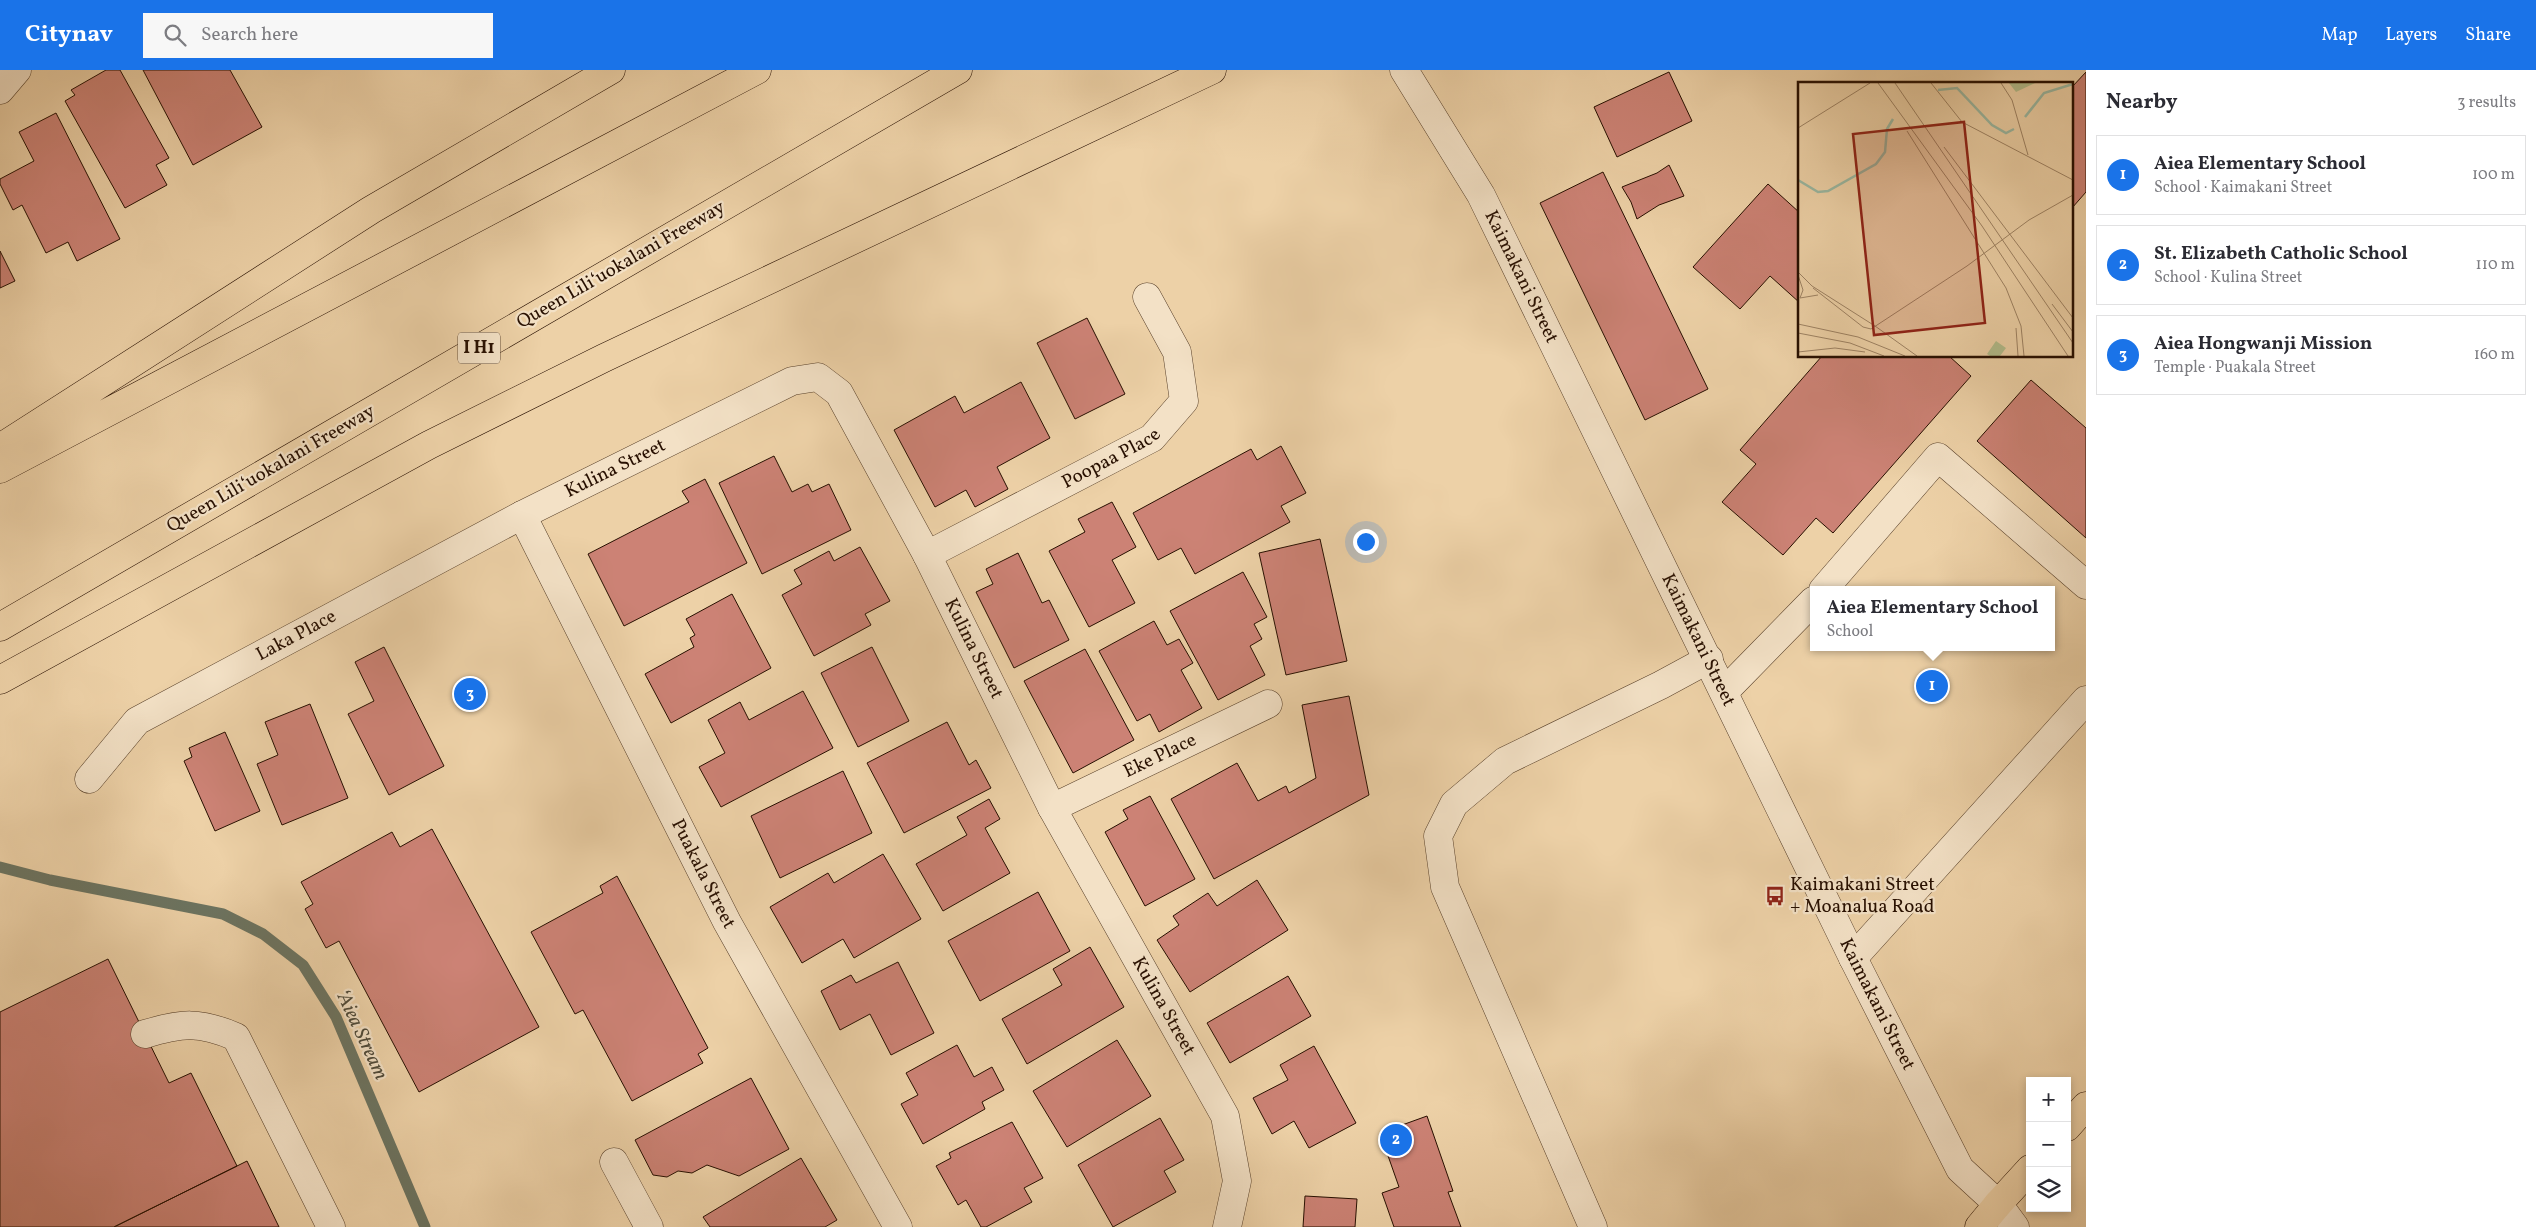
<!DOCTYPE html>
<html lang="en">
<head>
<meta charset="utf-8">
<style>
  :root { --surface:#fff; --page:#f7f7f7; --text:#2b2b33; --muted:#7c7c81; --line:#e1e1e2; --accent:#1a73e8 }
  body { margin:0; font-family:Vollkorn,serif; background:var(--page); color:var(--text) }
  .controls { position:absolute; right:15px; bottom:15px; display:grid; overflow:hidden; border-radius:0px; box-shadow:0 2px 8px #0003 }
  .controls button { width:45px; height:45px; display:grid; place-items:center; padding:0; border:0; border-bottom:1px solid var(--line); background:var(--surface); color:var(--text); font:25px sans-serif }
  .you { position:absolute; left:1365px; top:471px; width:18px; height:18px; margin:-12px; border:4px solid #fff; border-radius:50%; background:#1a73e8; box-shadow:0 0 0 8px #1a73e833 }
  .badge { display:grid; place-items:center; width:32px; height:32px; border-radius:50%; background:var(--accent); color:#fff; font-size:16px; font-weight:700 }
  .pin { position:absolute; translate:-50% -50%; border:2px solid #fff; box-shadow:0 1px 5px #0006 }
  .popup { position:absolute; left:1810px; top:516px; width:245px; height:65px; box-sizing:border-box; display:grid; place-content:center; border-radius:0px; background:var(--surface); filter:drop-shadow(0 1px 4px #0005); font-size:16px; white-space:nowrap; color:var(--muted) }
  .popup b { font-size:19px; color:var(--text) }
  .popup::after { content:''; position:absolute; left:50%; top:100%; margin-left:-10px; border:10px solid transparent; border-top-color:var(--surface) }
  .list { margin:0; padding:0; list-style:none }
  h2 { display:flex; justify-content:space-between; align-items:center; height:65px; margin:0; padding:0 20px; font-size:21px }
  h2 small { font-size:16px; font-weight:400; color:var(--muted) }
  .list li { display:grid; grid-template-columns:32px 1fr auto; gap:15px; align-items:center; box-sizing:border-box; height:80px; margin:0 10px 10px; padding:0 10px; border:1px solid var(--line); border-radius:0px }
  .list b { display:block; font-size:19px; white-space:nowrap }
  .list p { margin:0; font-size:16px; white-space:nowrap; color:var(--muted) }
  .list em { font-size:16px; font-style:normal; color:var(--muted) }
  .icon { flex:none; width:28px; height:28px; fill:none; stroke:currentColor; stroke-width:2; stroke-linecap:round; stroke-linejoin:round }
  .map { position:relative; flex:none; width:2086px; height:1157px; overflow:hidden }
  header { display:flex; align-items:center; gap:30px; box-sizing:border-box; height:70px; padding:0 25px; background:var(--accent); color:#fff }
  header strong { font-size:24px }
  nav { display:flex; gap:28px; margin-inline-start:auto; font-size:18px }
  .search { width:350px; height:45px; background:var(--page); display:flex; align-items:center; gap:12px; box-sizing:border-box; padding:0 18px; border-radius:0px; color:var(--muted); font-size:19px }
  main { display:flex }
  aside { flex:1; background:var(--surface) }
  .map>svg:first-child { display:block }
  .lines { fill:none; stroke-linecap:round; stroke-linejoin:round }
  .stream { stroke:#6c7461; stroke-width:11 }
  .building { fill:#cc8275; stroke:#270f00 }
  .minor-casing { stroke:#58402a; stroke-width:29 }
  .major-casing { stroke:#270f00; stroke-width:29 }
  .highway-casing { stroke:#270f00; stroke-width:29 }
  .minor { stroke:#f3e1c6; stroke-width:28 }
  .major { stroke:#edd1a7; stroke-width:28 }
  .highway { stroke:#edd1a7; stroke-width:28 }
  .labels { text-anchor:middle; dominant-baseline:central; stroke-width:4.5; stroke-linejoin:round; paint-order:stroke }
  .shield { fill:#f3e1c6; stroke:#644e3b; stroke-width:1 }
  .shield-label { font-size:18px; font-weight:bold; fill:#270f00 }
  .street-label { font-size:19px; fill:#270f00; stroke:#f3e1c6 }
  .poi-label { font-size:19px; fill:#270f00; stroke:#f3e1c6; text-anchor:start }
  .water-label { font-size:20px; font-style:italic; fill:#4f4a39; stroke:#f3e1c6 }
  .inset-river { fill:none; stroke:#9ab8a2; stroke-width:2.5 }
  .inset-road { fill:none; stroke:#9e8364; stroke-width:1 }
  .view { fill:#8f2418; fill-opacity:0.15; stroke:#8f2418; stroke-width:2.5 }
  .inset-edge { fill:none; stroke:#270f00; stroke-width:2.5 }
</style>
</head>
<body>
<header>
<strong>Citynav</strong>
<div class="search"><svg class="icon" aria-label="search" viewBox="0 0 24 24"><circle cx="10" cy="10" r="6"/><path d="M15 15l6 6"/></svg>Search here</div>
<nav><a>Map</a><a>Layers</a><a>Share</a></nav>
</header>
<main>
<div class="map">
<svg width="2086" height="1157" viewBox="0 0 2086 1157">
  <rect width="100%" height="100%" fill="#edd1a7"/>
  <filter id="stains"><feTurbulence type="fractalNoise" baseFrequency=".004" numOctaves="4"/><feColorMatrix values="0 0 0 0 .2 0 0 0 0 .09 0 0 0 0 .02 0 0 0 .5 -.17"/></filter>
  <radialGradient id="worn" r=".72"><stop offset=".6" stop-color="#630" stop-opacity="0"/><stop offset="1" stop-color="#630" stop-opacity=".3"/></radialGradient>
  <g class="lines">
    <path class="stream" d="M 0,797 L 50,810 L 223,844 L 263,864 L 303,895 L 336,947 L 425,1157"/>
  </g>
  <path class="building" d="M 106,0 L 120,0 L 169,88 L 156,95 L 167,115 L 125,138 L 65,31 L 75,25 L 71,20 Z
    M 143,0 L 230,0 L 262,57 L 193,95 Z
    M 1669,2 L 1692,51 L 1617,87 L 1594,37 Z
    M 2086,2 L 2086,122 L 2072,138 L 2072,17 Z
    M 56,43 L 120,169 L 77,191 L 68,172 L 46,183 L 22,135 L 13,140 L 0,114 L 0,109 L 34,91 L 19,62 Z
    M 1669,95 L 1684,126 L 1659,135 L 1637,149 L 1631,132 L 1622,117 L 1657,103 Z
    M 1603,102 L 1708,319 L 1645,350 L 1540,133 Z
    M 1768,114 L 1800,143 L 1800,233 L 1770,206 L 1740,239 L 1693,197 Z
    M 0,181 L 15,211 L 0,218 Z
    M 1087,248 L 1125,324 L 1075,349 L 1037,273 Z
    M 1822,286 L 1949,286 L 1971,306 L 1833,463 L 1816,448 L 1783,485 L 1722,432 L 1756,394 L 1740,380 Z
    M 2031,310 L 2086,358 L 2086,468 L 1977,371 Z
    M 1021,312 L 1050,368 L 997,397 L 1008,419 L 975,437 L 966,420 L 935,437 L 894,360 L 955,326 L 964,343 Z
    M 1281,376 L 1306,423 L 1281,436 L 1290,452 L 1195,504 L 1181,478 L 1158,490 L 1133,443 L 1251,379 L 1257,390 Z
    M 774,386 L 792,422 L 808,414 L 812,422 L 829,414 L 851,460 L 762,504 L 719,413 Z
    M 705,409 L 747,493 L 624,556 L 588,484 L 689,432 L 682,421 Z
    M 1112,432 L 1136,477 L 1112,490 L 1135,533 L 1089,557 L 1049,481 L 1085,462 L 1078,449 Z
    M 1320,469 L 1347,591 L 1286,605 L 1259,483 Z
    M 860,477 L 890,531 L 865,544 L 871,555 L 814,586 L 782,525 L 802,514 L 794,500 L 829,481 L 834,491 Z
    M 1018,483 L 1042,533 L 1049,530 L 1069,570 L 1014,598 L 976,522 L 993,514 L 986,499 Z
    M 1243,502 L 1267,547 L 1254,554 L 1262,569 L 1250,576 L 1265,605 L 1218,630 L 1170,541 Z
    M 732,524 L 771,598 L 671,653 L 645,604 L 694,577 L 690,568 L 695,565 L 686,549 Z
    M 1154,551 L 1167,575 L 1179,569 L 1193,593 L 1181,600 L 1202,638 L 1159,662 L 1150,644 L 1137,651 L 1099,581 Z
    M 384,577 L 444,696 L 389,725 L 348,644 L 374,631 L 355,592 Z
    M 872,577 L 909,651 L 858,677 L 821,603 Z
    M 1085,579 L 1134,670 L 1073,703 L 1024,611 Z
    M 803,621 L 833,678 L 721,737 L 699,697 L 725,683 L 708,650 L 740,632 L 749,650 Z
    M 1349,626 L 1369,725 L 1214,809 L 1171,729 L 1237,693 L 1258,731 L 1286,716 L 1289,723 L 1316,708 L 1302,635 Z
    M 310,634 L 348,728 L 282,755 L 257,694 L 278,685 L 265,652 Z
    M 947,652 L 969,695 L 976,690 L 991,718 L 904,763 L 867,693 Z
    M 225,662 L 260,741 L 215,761 L 184,691 L 192,687 L 189,678 Z
    M 843,701 L 872,763 L 780,808 L 751,746 Z
    M 1150,726 L 1195,809 L 1145,836 L 1105,762 L 1128,749 L 1123,740 Z
    M 989,729 L 1000,749 L 985,758 L 1010,803 L 943,841 L 916,794 L 967,765 L 957,747 Z
    M 432,759 L 539,957 L 419,1022 L 339,871 L 326,878 L 305,839 L 313,834 L 301,812 L 392,762 L 400,777 Z
    M 883,784 L 921,849 L 854,888 L 843,869 L 802,893 L 770,837 L 828,803 L 834,813 Z
    M 617,806 L 708,978 L 698,984 L 703,993 L 632,1031 L 583,940 L 575,944 L 531,862 L 603,823 L 600,816 Z
    M 1257,810 L 1288,860 L 1190,922 L 1157,870 L 1179,855 L 1173,846 L 1208,823 L 1217,836 Z
    M 1038,822 L 1070,881 L 980,931 L 948,871 Z
    M 1090,877 L 1124,937 L 1027,994 L 1002,949 L 1062,915 L 1053,899 Z
    M 108,889 L 169,1013 L 191,1003 L 237,1096 L 114,1157 L 0,1157 L 0,942 Z
    M 898,892 L 934,963 L 891,985 L 870,944 L 840,960 L 821,921 L 851,905 L 856,913 Z
    M 1288,906 L 1311,946 L 1230,993 L 1207,953 Z
    M 1117,970 L 1151,1026 L 1067,1077 L 1033,1021 Z
    M 957,975 L 974,1007 L 992,997 L 1004,1020 L 982,1032 L 985,1039 L 923,1074 L 901,1034 L 918,1025 L 906,1003 Z
    M 1314,976 L 1356,1053 L 1309,1078 L 1294,1051 L 1272,1064 L 1253,1028 L 1288,1010 L 1280,995 Z
    M 751,1008 L 789,1079 L 739,1106 L 707,1095 L 692,1103 L 678,1101 L 667,1107 L 653,1105 L 635,1070 Z
    M 1427,1046 L 1453,1121 L 1448,1122 L 1461,1157 L 1394,1157 L 1382,1123 L 1399,1117 L 1380,1063 Z
    M 1160,1048 L 1184,1090 L 1164,1101 L 1176,1122 L 1113,1157 L 1078,1095 Z
    M 1012,1052 L 1043,1108 L 1024,1118 L 1032,1132 L 986,1157 L 981,1157 L 966,1130 L 958,1135 L 936,1096 L 951,1088 L 949,1083 Z
    M 801,1088 L 837,1150 L 825,1157 L 710,1157 L 703,1147 Z
    M 247,1091 L 279,1157 L 114,1157 L 237,1096 Z
    M 1305,1126 L 1357,1129 L 1355,1157 L 1303,1157 Z"/>
  <g class="lines">
    <defs>
      <g id="minor">
        <path id="s1" d="M 1404,0 L 1481,125 L 1853,888 L 1960,1099 L 1998,1134 L 2015,1157"/>
        <path d="M 0,20 L 17,0"/>
        <path id="s2" d="M 522,445 L 727,852 L 898,1157"/>
        <path id="s3" d="M 927,485 L 1152,368 L 1184,331 L 1177,282 L 1147,227"/>
        <path d="M 1823,520 L 1938,387 L 2086,515"/>
        <path d="M 1725,621 L 1813,531"/>
        <path id="s4" d="M 89,709 L 137,651 L 522,445 L 792,311 L 818,307 L 839,323 L 927,485 L 1052,738 L 1225,1046 L 1237,1111 L 1227,1157"/>
        <path id="s5" d="M 1052,738 L 1268,634"/>
        <path d="M 1853,888 L 2086,630"/>
        <path d="M 145,964 C 182,953 199,951 236,967 L 331,1157"/>
        <path d="M 614,1092 L 649,1157"/>
        <path d="M 1593,1157 L 1445,817 L 1438,766 L 1454,734 L 1505,691 L 1661,615 L 1709,589"/>
      </g>
      <path id="major" d="M 1979,1157 L 1998,1134"/>
      <path id="highway" d="M 0,378 L 371,140 L 611,0
        M 0,399 L 757,0
        M 0,557 L 958,0
        M 0,610 L 429,375 L 604,288 L 1212,0
        M 2067,1057 L 2086,1036
        M 1998,1134 L 2030,1099"/>
    </defs>
    <use href="#minor" class="minor-casing"/>
    <use href="#major" class="major-casing"/>
    <use href="#highway" class="highway-casing"/>
    <use href="#minor" class="minor"/>
    <use href="#major" class="major"/>
    <use href="#highway" class="highway"/>
  </g>
  <defs>
    <symbol id="bus-bare" viewBox="-9 -9 18 18"><path d="M-5-6H5V4H4V6H2V4H-2V6H-4V4H-5ZM-3.5-4V0h7V-4ZM-3.5 1.2v1.5H-2V1.2ZM2 1.2v1.5H3.5V1.2Z" fill="#8f2418" stroke="#f3e1c6" stroke-width="2.5" paint-order="stroke"/></symbol>
  </defs>
  <g fill-rule="evenodd">
    <use href="#bus-bare" x="1761" y="812" width="28" height="28"/>
  </g>
  <g class="labels">
    <rect class="shield" x="458" y="262.5" width="42" height="31" rx="4"/>
    <g class="shield-label">
      <text x="479" y="278">I H1</text>
    </g>
    <g class="street-label">
      <text transform="translate(621 195) rotate(-30)">Queen Liliʻuokalani Freeway</text>
      <text stroke="none"><textPath href="#s1" startOffset="238">Kaimakani Street</textPath></text>
      <text stroke="none"><textPath href="#s3" startOffset="208">Poopaa Place</textPath></text>
      <text transform="translate(271 399) rotate(-30)">Queen Liliʻuokalani Freeway</text>
      <text stroke="none"><textPath href="#s4" startOffset="616">Kulina Street</textPath></text>
      <text stroke="none"><textPath href="#s4" startOffset="256">Laka Place</textPath></text>
      <text stroke="none"><textPath href="#s1" startOffset="642">Kaimakani Street</textPath></text>
      <text stroke="none"><textPath href="#s4" startOffset="1155">Kulina Street</textPath></text>
      <text stroke="none"><textPath href="#s5" startOffset="120">Eke Place</textPath></text>
      <text stroke="none"><textPath href="#s2" startOffset="402">Puakala Street</textPath></text>
      <text stroke="none"><textPath href="#s1" startOffset="1048">Kaimakani Street</textPath></text>
      <text stroke="none"><textPath href="#s4" startOffset="1560">Kulina Street</textPath></text>
    </g>
    <g class="poi-label">
      <text x="1790" y="815">Kaimakani Street<tspan x="1790" dy="22">+ Moanalua Road</tspan></text>
    </g>
    <g class="water-label">
      <text transform="translate(361 965) rotate(65)">ʻAiea Stream</text>
    </g>
  </g>
  <g transform="translate(1798 12)">
    <rect width="275" height="275" fill="#edd1a7"/>
    <path d="M 211,1 L 237,1 L 218,10 ZM 198,259 L 208,266 L 202,274 L 192,274 L 189,272 Z" fill="#b2bd8c"/>
    <path class="inset-river" d="M 140,8 L 159,6 L 194,43 L 208,51 L 216,47M 227,35 L 246,11 L 275,2M 0,98 L 20,110 L 30,109 L 78,82 L 87,70 L 89,47 L 95,37"/>
    <path class="inset-road" d="M 80,1 L 184,144 L 270,274M 97,1 L 275,261M 133,1 L 164,40 L 275,98M 203,1 L 214,18 L 230,73M 0,46 L 72,1M 109,49 L 208,206 L 223,244 L 226,274M 146,65 L 275,236M 0,190 L 14,204 L 77,244M 0,193 L 5,208 L 2,216M 15,206 L 65,245 L 73,247 L 169,184 L 231,138 L 275,113M 2,216 L 20,213M 254,222 L 275,250M 0,242 L 60,255 L 107,274M 77,244 L 119,274M 218,246 L 220,274M 0,251 L 52,261 L 86,274M 0,270 L 37,266 L 67,270"/>
    <path class="view" d="M 166,40 L 187,241 L 76,253 L 55,52 Z"/>
    <rect width="275" height="275" class="inset-edge"/>
  </g>
  <rect width="100%" height="100%" filter="url(#stains)"/>
  <rect width="100%" height="100%" fill="url(#worn)"/>
</svg>
<div class="controls">
<button>+</button>
<button>−</button>
<button><svg class="icon" aria-label="layers" viewBox="0 0 24 24"><path d="M12 4l9 5-9 5-9-5zM3 14l9 5 9-5"/></svg></button>
</div>
<div class="you"></div>
<div class="pin badge" style="left:1932px;top:616px">1</div>
<div class="popup"><b>Aiea Elementary School</b>School</div>
<div class="pin badge" style="left:1396px;top:1070px">2</div>
<div class="pin badge" style="left:470px;top:624px">3</div>
</div>
<aside>
<h2>Nearby<small>3 results</small></h2>
<ul class="list">
<li><span class="badge">1</span><div><b>Aiea Elementary School</b><p>School · Kaimakani Street</p></div><em>100 m</em></li>
<li><span class="badge">2</span><div><b>St. Elizabeth Catholic School</b><p>School · Kulina Street</p></div><em>110 m</em></li>
<li><span class="badge">3</span><div><b>Aiea Hongwanji Mission</b><p>Temple · Puakala Street</p></div><em>160 m</em></li>
</ul>
</aside>
</main>
</body>
</html>
